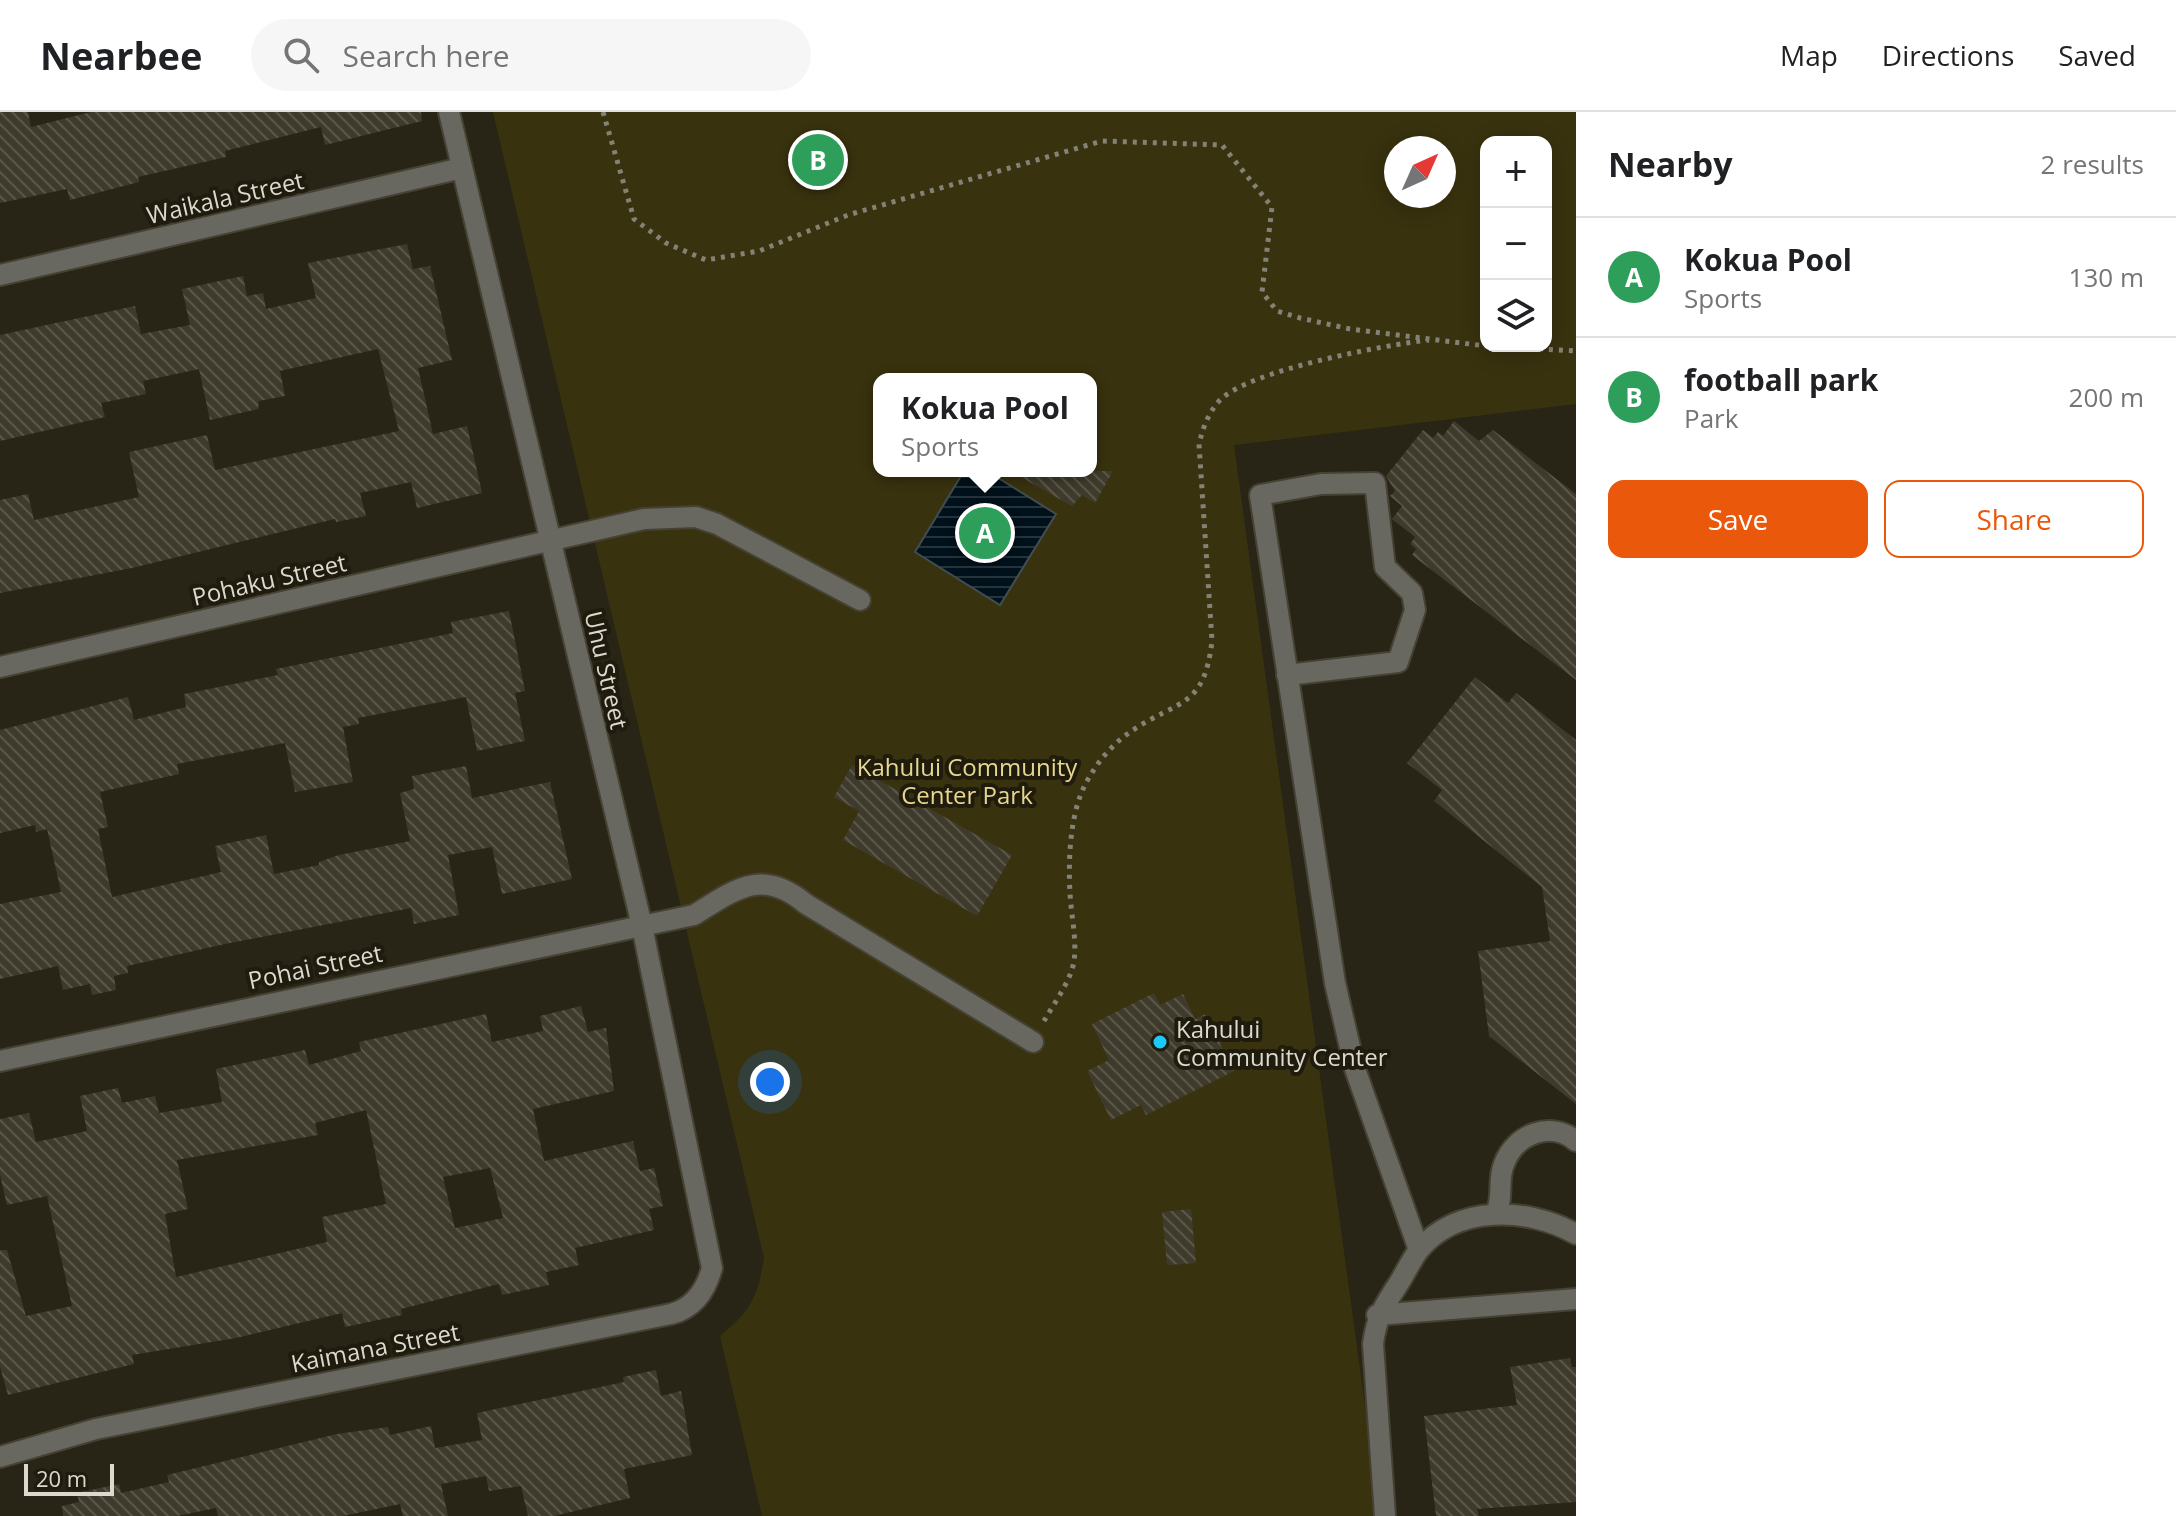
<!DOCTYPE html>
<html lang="en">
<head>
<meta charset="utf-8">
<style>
  :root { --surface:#fff; --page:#f6f6f6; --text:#202124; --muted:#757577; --line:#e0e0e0; --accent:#ea580c }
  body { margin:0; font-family:"Open Sans",sans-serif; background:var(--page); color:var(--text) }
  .controls { position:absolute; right:24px; top:24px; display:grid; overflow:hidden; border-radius:16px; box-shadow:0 4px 20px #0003 }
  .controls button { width:72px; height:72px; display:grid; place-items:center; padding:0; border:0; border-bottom:2px solid var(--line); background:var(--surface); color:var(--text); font:40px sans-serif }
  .compass { position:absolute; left:1384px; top:24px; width:72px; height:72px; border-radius:50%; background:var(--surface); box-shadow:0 4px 20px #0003; rotate:45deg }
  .scale { position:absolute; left:24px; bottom:20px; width:90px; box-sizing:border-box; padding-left:8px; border:4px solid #dbd9d0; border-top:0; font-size:22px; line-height:28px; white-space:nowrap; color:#dbd9d0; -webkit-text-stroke:6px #1f1b0d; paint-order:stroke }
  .you { position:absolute; left:770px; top:970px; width:28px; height:28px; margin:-20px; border:6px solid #fff; border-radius:50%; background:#1a73e8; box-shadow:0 0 0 12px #1a73e833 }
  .badge { display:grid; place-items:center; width:52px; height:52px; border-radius:50%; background:var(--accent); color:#fff; font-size:26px; font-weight:700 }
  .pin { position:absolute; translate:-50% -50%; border:4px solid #fff; box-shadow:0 2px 8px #0006 }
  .popup { position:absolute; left:873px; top:261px; width:224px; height:104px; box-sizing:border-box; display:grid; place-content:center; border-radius:16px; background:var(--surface); filter:drop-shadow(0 2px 6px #0005); font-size:26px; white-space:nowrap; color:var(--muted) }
  .popup b { font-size:30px; color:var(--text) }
  .popup::after { content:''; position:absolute; left:50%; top:100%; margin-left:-16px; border:16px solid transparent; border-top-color:var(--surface) }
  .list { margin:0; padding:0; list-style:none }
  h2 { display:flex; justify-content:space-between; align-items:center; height:104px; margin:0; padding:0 32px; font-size:34px }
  h2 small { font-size:26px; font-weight:400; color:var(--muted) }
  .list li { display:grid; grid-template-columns:52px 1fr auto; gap:24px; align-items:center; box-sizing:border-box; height:120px; padding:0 32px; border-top:2px solid var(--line) }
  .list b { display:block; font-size:30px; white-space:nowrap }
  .list p { margin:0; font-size:26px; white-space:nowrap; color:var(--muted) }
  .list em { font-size:26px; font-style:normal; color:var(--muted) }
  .actions { display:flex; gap:16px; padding:24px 32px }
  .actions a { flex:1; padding:18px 0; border:2px solid var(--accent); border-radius:16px; text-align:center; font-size:28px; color:var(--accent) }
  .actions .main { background:var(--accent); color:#fff }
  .icon { flex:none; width:44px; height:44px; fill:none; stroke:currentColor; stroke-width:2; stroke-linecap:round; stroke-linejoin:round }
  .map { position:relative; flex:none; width:1576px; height:1404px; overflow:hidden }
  header { display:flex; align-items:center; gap:48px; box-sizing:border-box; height:112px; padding:0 40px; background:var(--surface); border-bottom:2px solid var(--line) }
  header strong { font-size:38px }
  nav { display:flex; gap:44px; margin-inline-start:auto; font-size:28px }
  .search { width:560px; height:72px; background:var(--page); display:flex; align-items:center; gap:20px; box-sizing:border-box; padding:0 28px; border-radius:44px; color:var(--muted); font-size:30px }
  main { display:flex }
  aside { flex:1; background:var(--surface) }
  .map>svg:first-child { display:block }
  .park { fill:#39320f; fill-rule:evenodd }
  .water { fill:url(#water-rules); stroke:#424d51; stroke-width:2 }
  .building { fill:url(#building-back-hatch); fill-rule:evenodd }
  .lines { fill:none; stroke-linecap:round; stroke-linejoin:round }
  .minor-casing { stroke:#454234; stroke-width:24 }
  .path { stroke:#848276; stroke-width:5; stroke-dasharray:4 6; stroke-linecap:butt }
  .minor { stroke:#696860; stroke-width:20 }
  .poi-dot { fill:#1cc9fc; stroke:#1f1b0d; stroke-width:3 }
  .labels { text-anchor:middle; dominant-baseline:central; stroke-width:8; stroke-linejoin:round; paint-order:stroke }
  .street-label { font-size:24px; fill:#dbd9d0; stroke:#1f1b0d }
  .park-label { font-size:24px; fill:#e7d78e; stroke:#1f1b0d }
  .poi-label { font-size:24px; fill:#dbd9d0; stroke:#1f1b0d; text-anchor:start }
</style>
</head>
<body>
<header>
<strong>Nearbee</strong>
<div class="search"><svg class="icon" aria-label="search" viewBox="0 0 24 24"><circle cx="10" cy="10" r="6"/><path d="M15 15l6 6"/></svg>Search here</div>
<nav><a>Map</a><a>Directions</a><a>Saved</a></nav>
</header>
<main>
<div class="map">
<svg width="1576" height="1404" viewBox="0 0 1576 1404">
  <defs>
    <pattern id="water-rules" width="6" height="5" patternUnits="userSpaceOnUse" patternTransform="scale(2)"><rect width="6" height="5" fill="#00111b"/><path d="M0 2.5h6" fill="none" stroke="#25333b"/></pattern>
    <pattern id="building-back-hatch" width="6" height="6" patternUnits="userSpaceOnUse" patternTransform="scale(2)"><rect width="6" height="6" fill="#3f3b2c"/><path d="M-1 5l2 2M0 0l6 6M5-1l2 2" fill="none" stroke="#5a574a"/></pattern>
  </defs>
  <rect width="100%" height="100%" fill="#282516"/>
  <path class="park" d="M 493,0 L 1576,0 L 1576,292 L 1234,333 L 1380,1404 L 762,1404 L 720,1224 C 751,1199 758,1184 764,1146 ZM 1486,30 L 1546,30 L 1546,234 L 1486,234 ZM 1396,36 L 1444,36 L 1444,84 L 1396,84 ZM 879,267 L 1091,267 L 1091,359 L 879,359 Z"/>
  <path class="water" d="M 964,359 L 987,359 L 1056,402 L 1000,493 L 915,440 Z"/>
  <path class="building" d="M 0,0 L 28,0 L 31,15 L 91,0 L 421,0 L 422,9 L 325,33 L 321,15 L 225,39 L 226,45 L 138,65 L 139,70 L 70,88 L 67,77 L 0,91 Z
    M 407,132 L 413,157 L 430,154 L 452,248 L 418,256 L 433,322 L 467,314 L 482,381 L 417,396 L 411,370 L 360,381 L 366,404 L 336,410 L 335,407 L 132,456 L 0,481 L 0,388 L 28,382 L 34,408 L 139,385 L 129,340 L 207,323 L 215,358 L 399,319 L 378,237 L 280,259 L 285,284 L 259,289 L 258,297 L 210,308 L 199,257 L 143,269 L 146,282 L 101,291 L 105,305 L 0,329 L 0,223 L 135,194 L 141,222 L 190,213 L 182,177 L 243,164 L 247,184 L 263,181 L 266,197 L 316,186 L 308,151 Z
    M 1454,309 L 1479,329 L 1493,318 L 1576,382 L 1576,568 L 1412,443 L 1416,437 L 1410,432 L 1415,425 L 1392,407 L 1402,394 L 1390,384 L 1395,379 L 1386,364 L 1423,318 L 1433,326 L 1438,320 L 1443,324 Z
    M 1010,359 L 1113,359 L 1095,391 L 1082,383 L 1072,394 Z
    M 509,499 L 525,579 L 515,581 L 525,629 L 477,639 L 466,585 L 358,606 L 359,612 L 343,615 L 353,670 L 295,680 L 285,631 L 177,652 L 179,662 L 100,680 L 108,715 L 98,717 L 112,785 L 221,760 L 215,734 L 266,723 L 274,762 L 319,753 L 319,750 L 339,743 L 410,729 L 400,681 L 414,677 L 412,664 L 466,654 L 472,686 L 550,670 L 572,767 L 502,782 L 492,735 L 448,743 L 459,803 L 414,812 L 411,796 L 225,832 L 127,854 L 128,861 L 114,864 L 116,878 L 92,883 L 90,872 L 63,878 L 58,854 L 0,867 L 0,792 L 61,780 L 47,717 L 36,720 L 35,713 L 0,721 L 0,618 L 128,585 L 134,608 L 186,595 L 184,582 L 278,563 L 276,557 L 453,521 L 451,510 Z
    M 1475,565 L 1508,591 L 1516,581 L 1576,628 L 1576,992 L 1489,924 L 1478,839 L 1550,829 L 1542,775 L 1434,689 L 1442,678 L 1407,651 Z
    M 852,653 L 1012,743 L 977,804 L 843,728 L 859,699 L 834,685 Z
    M 1154,881 L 1160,893 L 1183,882 L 1195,907 L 1205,902 L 1234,959 L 1146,1003 L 1141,993 L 1111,1008 L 1087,959 L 1109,948 L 1092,912 Z
    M 581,894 L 588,920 L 606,916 L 614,979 L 533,997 L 544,1049 L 633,1029 L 640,1059 L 654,1056 L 663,1094 L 649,1097 L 654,1118 L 575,1136 L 579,1153 L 546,1160 L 549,1173 L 502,1183 L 499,1172 L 401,1197 L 402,1203 L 345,1215 L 342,1201 L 236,1226 L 132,1243 L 134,1252 L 8,1283 L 0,1255 L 0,1138 L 7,1138 L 26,1204 L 72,1194 L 47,1084 L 7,1093 L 0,1063 L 0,1007 L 29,1001 L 36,1030 L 87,1019 L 80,984 L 118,976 L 122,991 L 155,984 L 159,1001 L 222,990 L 216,957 L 305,938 L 309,953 L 361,939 L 359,930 L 486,902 L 492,930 L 543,919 L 540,904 ZM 366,998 L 386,1092 L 322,1105 L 327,1130 L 176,1165 L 165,1102 L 188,1097 L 177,1048 L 318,1023 L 315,1011 ZM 490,1056 L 503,1106 L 455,1116 L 443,1065 Z
    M 1191,1097 L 1196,1151 L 1167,1153 L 1162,1100 Z
    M 1570,1246 L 1572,1255 L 1576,1255 L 1576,1390 L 1477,1397 L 1479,1404 L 1436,1404 L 1424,1304 L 1517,1293 L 1510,1255 Z
    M 656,1258 L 661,1284 L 681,1279 L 692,1343 L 624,1357 L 630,1386 L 554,1404 L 528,1404 L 521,1374 L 489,1379 L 486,1364 L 441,1372 L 448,1404 L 403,1404 L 400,1392 L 343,1404 L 218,1404 L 216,1396 L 177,1404 L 63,1404 L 62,1394 L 79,1390 L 77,1381 L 119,1372 L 121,1381 L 169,1370 L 167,1363 L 337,1322 L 388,1315 L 390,1323 L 431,1314 L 435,1336 L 482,1328 L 477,1301 L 624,1270 L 623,1265 Z"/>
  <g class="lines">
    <defs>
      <path id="minor" d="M 0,163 L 462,56
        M 0,555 L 644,407 L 696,405 L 717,412 L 860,488
        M 1287,563 L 1398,550 L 1415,498 L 1412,481 L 1385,455 L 1375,371 L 1321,372 L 1260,383 L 1335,871 L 1355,957 L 1419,1138
        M 0,949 L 694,803 C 736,777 762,755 806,792 L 1033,930
        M 1496,1101 C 1504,1084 1497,1069 1504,1052 C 1515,1022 1551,1008 1576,1029
        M 1377,1203 L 1576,1187
        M 0,1345 L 96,1317 L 671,1202 C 694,1196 706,1178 712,1156 L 642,814 L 449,0
        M 1385,1404 L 1373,1232 C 1376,1206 1385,1192 1399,1171 C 1405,1161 1411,1149 1418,1139 C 1456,1092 1528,1095 1576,1122"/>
    </defs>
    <use href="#minor" class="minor-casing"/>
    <path class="path" d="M 603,0 L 634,107 L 666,131 L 706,148 L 759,139 L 848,103 L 1102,29 L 1222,33 L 1272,95 L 1262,180 L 1277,199 L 1300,206 L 1350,217 L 1486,234
      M 1489,234 L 1576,239
      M 1044,909 C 1054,891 1071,869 1074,849 C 1077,827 1071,803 1070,781 C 1068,748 1070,702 1085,673 C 1096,651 1113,631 1133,618 C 1180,587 1204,596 1212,529 L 1199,332 C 1203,316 1208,301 1220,288 C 1250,258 1384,233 1429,228"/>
    <use href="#minor" class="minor"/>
  </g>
  <circle class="poi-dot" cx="1160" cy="930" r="8"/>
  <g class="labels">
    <g class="street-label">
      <text transform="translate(225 85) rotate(-13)">Waikala Street</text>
      <text transform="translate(269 467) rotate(-13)">Pohaku Street</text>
      <text transform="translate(607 558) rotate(77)">Uhu Street</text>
      <text transform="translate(315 854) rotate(-12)">Pohai Street</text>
      <text transform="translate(375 1235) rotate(-11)">Kaimana Street</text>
    </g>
    <g class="park-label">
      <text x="967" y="654">Kahului Community<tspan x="967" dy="28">Center Park</tspan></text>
    </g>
    <g class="poi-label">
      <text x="1176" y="916">Kahului<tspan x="1176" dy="28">Community Center</tspan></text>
    </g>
  </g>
</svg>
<div class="controls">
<button>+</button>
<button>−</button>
<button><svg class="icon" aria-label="layers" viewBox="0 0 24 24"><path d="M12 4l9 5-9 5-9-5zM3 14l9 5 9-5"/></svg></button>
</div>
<svg class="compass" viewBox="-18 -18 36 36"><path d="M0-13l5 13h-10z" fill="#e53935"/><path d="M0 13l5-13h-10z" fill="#757577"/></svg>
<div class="scale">20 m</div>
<div class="you"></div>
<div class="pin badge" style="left:985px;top:421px;background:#2e9e5b">A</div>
<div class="popup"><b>Kokua Pool</b>Sports</div>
<div class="pin badge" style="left:818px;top:48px;background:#2e9e5b">B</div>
</div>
<aside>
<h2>Nearby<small>2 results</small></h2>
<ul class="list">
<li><span class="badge" style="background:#2e9e5b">A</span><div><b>Kokua Pool</b><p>Sports</p></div><em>130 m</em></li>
<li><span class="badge" style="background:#2e9e5b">B</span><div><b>football park</b><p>Park</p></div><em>200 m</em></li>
</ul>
<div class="actions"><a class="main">Save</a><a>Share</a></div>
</aside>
</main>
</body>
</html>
